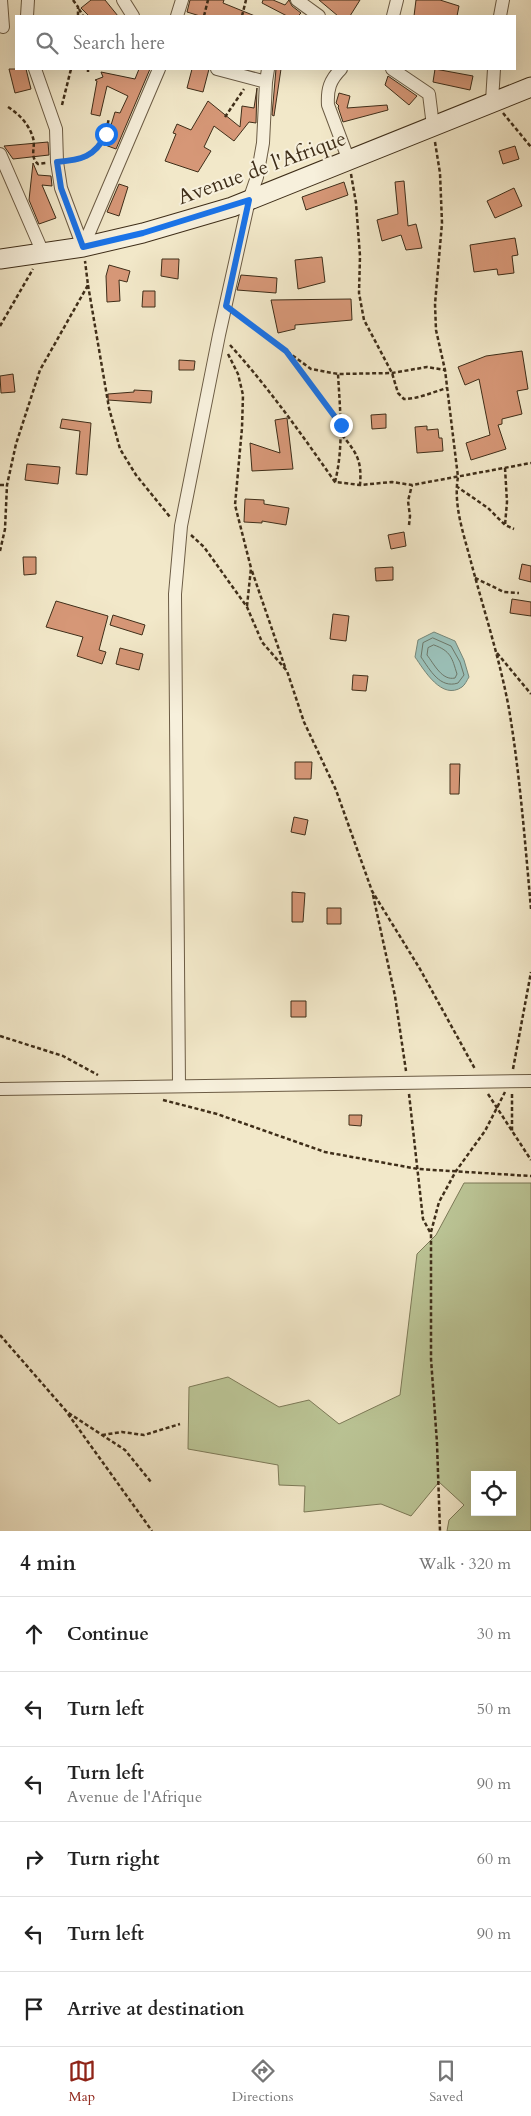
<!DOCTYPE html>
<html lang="en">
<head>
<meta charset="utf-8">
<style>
  :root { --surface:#fff; --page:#f6f6f6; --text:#222; --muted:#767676; --line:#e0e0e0; --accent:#8f2418 }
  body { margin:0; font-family:Cardo,serif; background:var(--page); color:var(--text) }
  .controls { position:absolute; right:15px; bottom:15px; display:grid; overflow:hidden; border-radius:0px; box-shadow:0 5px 20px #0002 }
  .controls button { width:45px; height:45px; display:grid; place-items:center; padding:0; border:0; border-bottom:1px solid var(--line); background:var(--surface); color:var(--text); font:25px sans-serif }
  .stop { position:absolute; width:15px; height:15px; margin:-11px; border:4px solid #1a73e8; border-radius:50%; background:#fff }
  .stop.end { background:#1a73e8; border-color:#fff; box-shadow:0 1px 5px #0008 }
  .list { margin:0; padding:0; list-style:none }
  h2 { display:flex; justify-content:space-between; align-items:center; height:65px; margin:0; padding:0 20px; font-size:21px }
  h2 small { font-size:16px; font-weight:400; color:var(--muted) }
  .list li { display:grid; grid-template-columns:32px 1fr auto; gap:15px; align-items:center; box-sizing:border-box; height:75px; padding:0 20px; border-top:1px solid var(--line) }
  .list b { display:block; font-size:19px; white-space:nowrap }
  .list p { margin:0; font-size:16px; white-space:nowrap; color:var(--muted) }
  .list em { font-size:16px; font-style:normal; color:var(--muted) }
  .icon { flex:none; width:28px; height:28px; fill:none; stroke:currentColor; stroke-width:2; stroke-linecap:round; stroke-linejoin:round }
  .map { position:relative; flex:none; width:531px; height:1531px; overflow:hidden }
  .search { position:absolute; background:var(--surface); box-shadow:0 5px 20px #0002; left:15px; right:15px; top:15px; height:55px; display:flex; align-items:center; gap:12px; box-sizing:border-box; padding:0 18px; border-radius:0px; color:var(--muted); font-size:19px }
  .sheet { height:515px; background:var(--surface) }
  nav { display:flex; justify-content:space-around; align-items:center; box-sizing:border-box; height:70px; border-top:1px solid var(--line); background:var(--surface); font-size:14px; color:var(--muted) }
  nav a { display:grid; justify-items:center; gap:2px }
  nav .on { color:var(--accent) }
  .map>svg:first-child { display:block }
  .green { fill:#bbc596; stroke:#7d7a58; fill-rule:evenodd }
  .water { fill:#9bc0b8; stroke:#768678 }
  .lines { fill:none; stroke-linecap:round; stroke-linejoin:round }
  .shore { stroke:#6d7768; stroke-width:1 }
  .building { fill:#d69777; stroke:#3f2e19 }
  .minor-casing { stroke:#6c5c45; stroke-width:14 }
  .secondary-casing { stroke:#3f2e19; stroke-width:21 }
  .path { stroke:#3f2e19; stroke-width:2.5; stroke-dasharray:4 2.5; stroke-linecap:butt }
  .minor { stroke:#f7f0dc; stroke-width:12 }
  .secondary { stroke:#f7f0dc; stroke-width:19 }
  .route { stroke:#1a73e8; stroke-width:6 }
  .labels { text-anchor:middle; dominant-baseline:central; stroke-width:4; stroke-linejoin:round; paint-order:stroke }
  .street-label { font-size:21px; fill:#3f2e19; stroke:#f7f0dc }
</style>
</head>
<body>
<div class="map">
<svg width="531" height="1531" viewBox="0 0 531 1531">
  <rect width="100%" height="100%" fill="#f2e8c9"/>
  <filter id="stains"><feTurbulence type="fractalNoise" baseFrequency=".004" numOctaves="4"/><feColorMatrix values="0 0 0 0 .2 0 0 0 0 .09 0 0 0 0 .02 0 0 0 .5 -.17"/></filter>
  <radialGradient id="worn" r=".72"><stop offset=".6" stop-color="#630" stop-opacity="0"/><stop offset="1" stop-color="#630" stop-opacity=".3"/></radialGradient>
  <path class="green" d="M 464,1183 L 531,1183 L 531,1531 L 447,1531 L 449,1520 L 464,1505 L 439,1482 L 411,1516 L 381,1504 L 304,1512 L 305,1486 L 279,1485 L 278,1465 L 188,1449 L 189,1387 L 228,1377 L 279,1407 L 309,1400 L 339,1424 L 400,1395 L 417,1254 L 436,1235 ZM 475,1475 L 512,1475 L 512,1512 L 475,1512 Z"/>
  <path class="water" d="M 434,632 L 455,641 L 464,660 L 469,677 C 467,680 465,685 462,687 C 442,701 424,670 415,657 L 418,640 Z"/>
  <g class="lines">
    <path class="shore" d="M 433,638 L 451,646 L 460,662 L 464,675 L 458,683 C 440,689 430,670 421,657 L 423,643 Z
      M 434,645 C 451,651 452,658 457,674 L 455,678 C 442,681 434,664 427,655 L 428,648 Z"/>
  </g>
  <path class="building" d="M 91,0 L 105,0 L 118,16 L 89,16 L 81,8 Z
    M 190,0 L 224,0 L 223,3 L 255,16 L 200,16 L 187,12 Z
    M 263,0 L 273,0 L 285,5 L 289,0 L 292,6 L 301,13 L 298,16 L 287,16 L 262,3 Z
    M 319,0 L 360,0 L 350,16 L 338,16 Z
    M 416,0 L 440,0 L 459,6 L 457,16 L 414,16 Z
    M 9,69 L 26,69 L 31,89 L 15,93 Z
    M 139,69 L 150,69 L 116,149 L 105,145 L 115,112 L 120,113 L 128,96 L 107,86 L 100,116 L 91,114 L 97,81 L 95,80 L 103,77 L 101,72 L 135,79 Z
    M 192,69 L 209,69 L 203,92 L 187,88 Z
    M 276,69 L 281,69 L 274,116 L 272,115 Z
    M 435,69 L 473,76 L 470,90 L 433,82 Z
    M 388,76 L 417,96 L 409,105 L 385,85 Z
    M 257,88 L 256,123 L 249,122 L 234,141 L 214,126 L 204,147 L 211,151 L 198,172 L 165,161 L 176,134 L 173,133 L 177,124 L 191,130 L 208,101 L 240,127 L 242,106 L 254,108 Z
    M 339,93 L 350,96 L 347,108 L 387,105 L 388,110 L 343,122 L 338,107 L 339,106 L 336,103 Z
    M 48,142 L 49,155 L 13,159 L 4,146 Z
    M 515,146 L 519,159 L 503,164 L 499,151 Z
    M 33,163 L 38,175 L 51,176 L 52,186 L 42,185 L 56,218 L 39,224 L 29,200 Z
    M 404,181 L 408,226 L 416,224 L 422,248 L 406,250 L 401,235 L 382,241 L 377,220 L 398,214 L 395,182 Z
    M 344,182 L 348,195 L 306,210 L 302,197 Z
    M 119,184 L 128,187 L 119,216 L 107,212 Z
    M 514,188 L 522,206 L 495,218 L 487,201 Z
    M 515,238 L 518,255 L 512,256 L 514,273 L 498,275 L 497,269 L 474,272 L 470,245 Z
    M 322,257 L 325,282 L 298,289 L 295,260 Z
    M 162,259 L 179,259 L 178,279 L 161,276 Z
    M 109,265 L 130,271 L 127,282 L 119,280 L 120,301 L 107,302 L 106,276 Z
    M 241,275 L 277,278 L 276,293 L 237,290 Z
    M 143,291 L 155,291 L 155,307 L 142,307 Z
    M 351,299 L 352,320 L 295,325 L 295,329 L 278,333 L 271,300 Z
    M 522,351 L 528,389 L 517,391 L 522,414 L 502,419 L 502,424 L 498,425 L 506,449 L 471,460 L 466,443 L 490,435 L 479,379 L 465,385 L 458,367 L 486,356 Z
    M 179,360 L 195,361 L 194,370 L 179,370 Z
    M 13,374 L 15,392 L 1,393 L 0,376 Z
    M 134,390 L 152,391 L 151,403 L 108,400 L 108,394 L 134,392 Z
    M 386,414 L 386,428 L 372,429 L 371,415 Z
    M 287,418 L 293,469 L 252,471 L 250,443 L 280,453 L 275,420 Z
    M 62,419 L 91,423 L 87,475 L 76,474 L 80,431 L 60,428 Z
    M 427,426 L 427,430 L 438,429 L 439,438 L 442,438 L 443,451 L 417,453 L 415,427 Z
    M 27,464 L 60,467 L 58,484 L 25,480 Z
    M 245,499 L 264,500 L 264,504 L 289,508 L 286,525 L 262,521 L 262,523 L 244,522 Z
    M 404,532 L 406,546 L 391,549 L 388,535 Z
    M 23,557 L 36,557 L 36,574 L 24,575 Z
    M 522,564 L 531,566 L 531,582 L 519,579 Z
    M 393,567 L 393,580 L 376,581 L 375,568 Z
    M 512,599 L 531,602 L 531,616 L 510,613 Z
    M 56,601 L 108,616 L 99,650 L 106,652 L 102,664 L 77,656 L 83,637 L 46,627 Z
    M 333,614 L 349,616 L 346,641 L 330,639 Z
    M 113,615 L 145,625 L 142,635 L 110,625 Z
    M 120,648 L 143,654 L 139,670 L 116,664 Z
    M 353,675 L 368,676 L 366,691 L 352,690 Z
    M 295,762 L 312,762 L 311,779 L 295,779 Z
    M 450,764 L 460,764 L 459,794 L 450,794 Z
    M 294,817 L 308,820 L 305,835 L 291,832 Z
    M 292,892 L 305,893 L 303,922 L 292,922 Z
    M 327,908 L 341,908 L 341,924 L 327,924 Z
    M 291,1001 L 306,1001 L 306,1017 L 291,1017 Z
    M 349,1115 L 362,1115 L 361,1126 L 349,1125 Z"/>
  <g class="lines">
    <defs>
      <path id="minor" d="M 1,0 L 3,27
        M 123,0 L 133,16
        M 297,0 L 319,16
        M 27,16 L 28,0
        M 177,16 L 182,0
        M 393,16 L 397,0
        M 500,16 L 503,0
        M 35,69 L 56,129 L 57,162 L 61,188 L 83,247
        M 341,69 C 330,80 327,89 328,105 L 349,161
        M 392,69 L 429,94 L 433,126
        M 266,82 L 268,69
        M 492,101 L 494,69
        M 0,154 L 43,253
        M 83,247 L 159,69
        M 179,1086 L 175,594 L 181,526 L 219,335 L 249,200 L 257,177 L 263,143 L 266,82 L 217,69
        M 0,1089 L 531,1081"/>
      <path id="secondary" d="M 0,259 L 83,247 L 143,233 L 232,207 L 531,87"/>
    </defs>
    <use href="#minor" class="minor-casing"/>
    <use href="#secondary" class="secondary-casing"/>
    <path class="path" d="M 73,0 L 78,7 L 78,16
      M 79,9 L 83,16
      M 204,16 L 208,0
      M 242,16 L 246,0
      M 88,72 L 88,69
      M 62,105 L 71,69
      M 8,107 C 19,114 29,124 33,138 C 36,147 29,156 38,164 L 46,163
      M 503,113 L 531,147
      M 225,117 L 244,89
      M 435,142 L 440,173 L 442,223 L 435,304 L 436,330 L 445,370 L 458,477 C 453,505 464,535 471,562 C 484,611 500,660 509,709 C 520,775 525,842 531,909
      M 69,161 C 96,160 104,142 109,118
      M 351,174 L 356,203 L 360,256 L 359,293 L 364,320 L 392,373 L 398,393 L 404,399 C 418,399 433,392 447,388
      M 88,285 L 109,408 L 120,449 L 136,475 L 170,517
      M 235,313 L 311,369 L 338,374 L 392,373 L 427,367 L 445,370
      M 0,326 L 33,269
      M 230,345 C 269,388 302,435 335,482 L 360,485 L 392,482 L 412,485 L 531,463
      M 228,354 L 238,374 L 243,395 L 242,428 L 235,505 L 251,568 L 247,606
      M 288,355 L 340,424
      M 342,435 C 357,453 362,461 360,485
      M 505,468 L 507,502 L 505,525
      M 335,482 C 344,446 340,410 338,374
      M 0,485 L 7,485
      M 456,486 L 488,508 L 505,525 L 514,529
      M 409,525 L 410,516 L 408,501 L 412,485
      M 191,535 L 204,547 L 247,607 L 262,642 L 287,671 L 304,722 L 336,790 L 372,891 L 420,969 L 475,1069
      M 0,551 L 5,529 L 7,485 L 16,444 L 40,370 L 88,285 L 85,261
      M 252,571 L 286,670
      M 475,578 L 504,592 L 519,593
      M 497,653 L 531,694
      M 373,895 L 395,996 L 406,1071
      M 0,1036 L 63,1056 L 98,1075
      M 513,1069 L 531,972
      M 409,1094 L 423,1219 L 431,1234 L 431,1359 L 437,1443 L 440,1531
      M 488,1094 L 531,1160
      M 512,1094 L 512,1131
      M 163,1100 L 217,1114 L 325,1152 L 418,1169 L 531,1176
      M 431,1232 L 439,1202 L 456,1171 L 485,1131 L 505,1092
      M 0,1335 L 67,1412 L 125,1450 L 151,1482
      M 68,1414 L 152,1531
      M 102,1435 L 122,1432 L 144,1435 L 180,1424"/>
    <use href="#minor" class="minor"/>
    <use href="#secondary" class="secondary"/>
  </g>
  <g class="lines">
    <path class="route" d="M 106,134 C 95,157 81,160 57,162 L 61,188 L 83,247 L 143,233 L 249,200 L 226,306 L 286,351 L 341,425"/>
  </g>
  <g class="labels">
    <g class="street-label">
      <text transform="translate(262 168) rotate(-20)">Avenue de l'Afrique</text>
    </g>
  </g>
  <rect width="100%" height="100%" filter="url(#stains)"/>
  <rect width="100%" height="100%" fill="url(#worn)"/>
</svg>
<div class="controls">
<button><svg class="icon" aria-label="locate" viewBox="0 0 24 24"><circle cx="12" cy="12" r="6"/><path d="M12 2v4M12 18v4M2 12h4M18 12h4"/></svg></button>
</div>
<div class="stop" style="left:106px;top:134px"></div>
<div class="stop end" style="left:341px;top:425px"></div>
<div class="search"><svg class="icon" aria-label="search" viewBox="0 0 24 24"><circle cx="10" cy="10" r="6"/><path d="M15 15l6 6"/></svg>Search here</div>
</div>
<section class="sheet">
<h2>4 min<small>Walk · 320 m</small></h2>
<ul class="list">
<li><svg class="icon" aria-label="ahead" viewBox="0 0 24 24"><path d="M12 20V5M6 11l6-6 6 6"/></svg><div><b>Continue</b></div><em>30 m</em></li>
<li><svg class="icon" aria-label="left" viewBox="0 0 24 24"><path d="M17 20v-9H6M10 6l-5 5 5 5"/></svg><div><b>Turn left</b></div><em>50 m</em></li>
<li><svg class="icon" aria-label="left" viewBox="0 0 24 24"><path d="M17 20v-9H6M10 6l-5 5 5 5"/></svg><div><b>Turn left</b><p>Avenue de l'Afrique</p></div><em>90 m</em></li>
<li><svg class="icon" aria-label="right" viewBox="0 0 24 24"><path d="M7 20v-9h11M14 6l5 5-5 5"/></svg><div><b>Turn right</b></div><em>60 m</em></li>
<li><svg class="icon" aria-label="left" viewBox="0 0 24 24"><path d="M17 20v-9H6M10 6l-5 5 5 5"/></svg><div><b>Turn left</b></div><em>90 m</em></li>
<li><svg class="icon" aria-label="arrive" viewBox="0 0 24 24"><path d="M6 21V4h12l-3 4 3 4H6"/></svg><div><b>Arrive at destination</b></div></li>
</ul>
</section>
<nav>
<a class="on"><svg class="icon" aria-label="map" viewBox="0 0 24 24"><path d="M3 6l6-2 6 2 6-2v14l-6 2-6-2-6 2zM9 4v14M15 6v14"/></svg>Map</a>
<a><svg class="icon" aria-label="directions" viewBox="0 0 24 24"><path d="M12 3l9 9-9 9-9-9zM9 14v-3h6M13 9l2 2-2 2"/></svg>Directions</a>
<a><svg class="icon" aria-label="saved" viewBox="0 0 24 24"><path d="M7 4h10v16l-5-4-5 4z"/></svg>Saved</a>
</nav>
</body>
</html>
